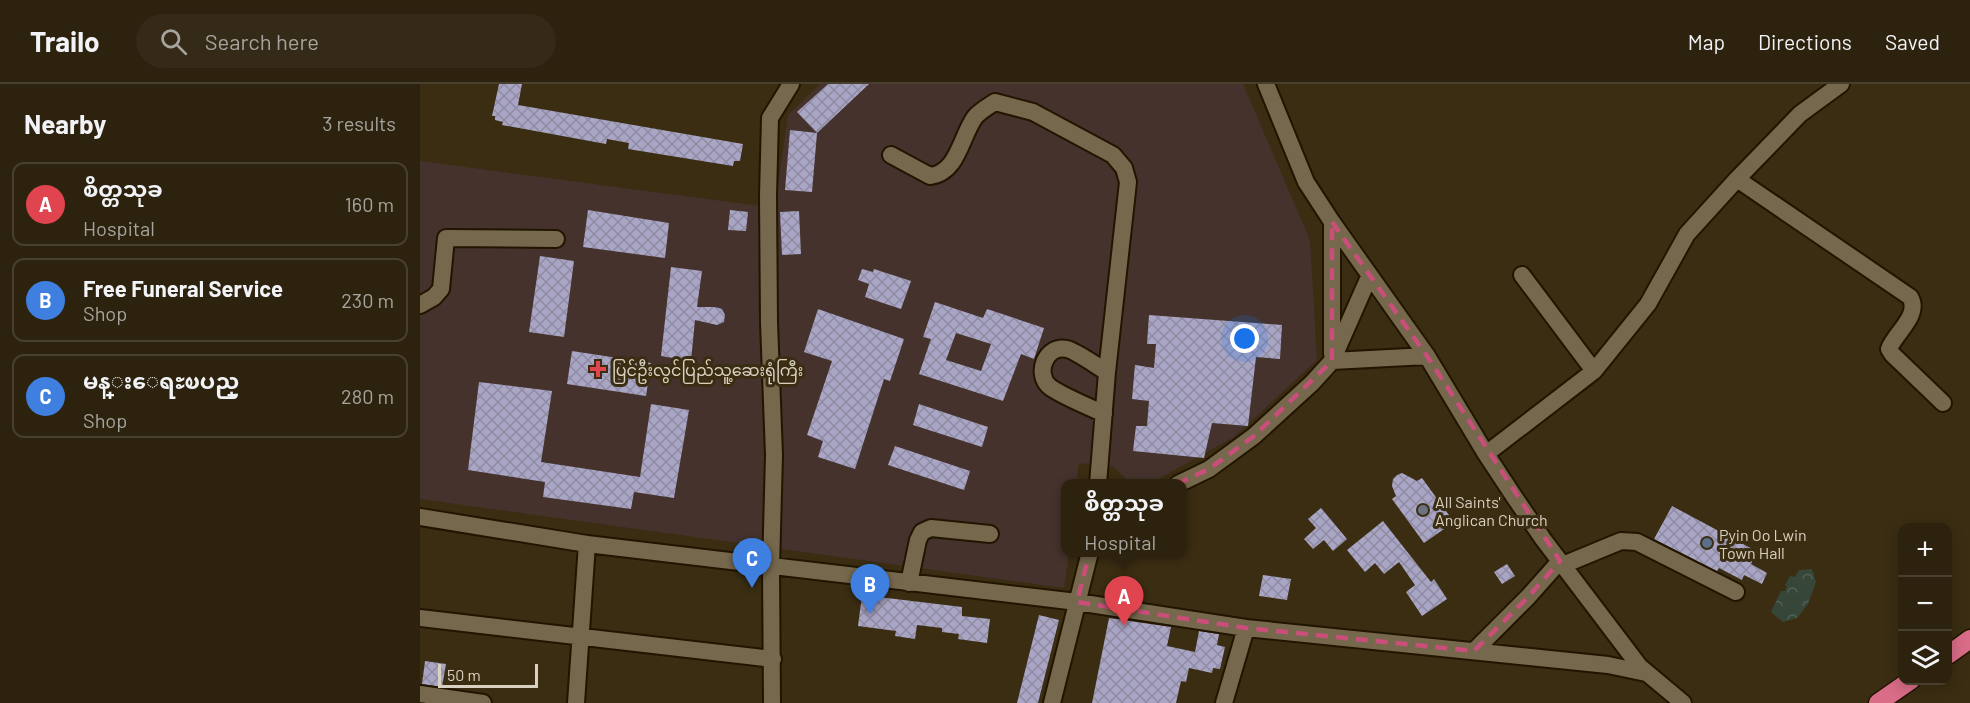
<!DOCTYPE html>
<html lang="en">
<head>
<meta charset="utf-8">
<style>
  :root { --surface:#2c220e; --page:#342a17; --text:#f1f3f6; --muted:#a6a49e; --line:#483f2e; --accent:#2563eb }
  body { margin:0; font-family:Barlow,"Noto Sans Myanmar",sans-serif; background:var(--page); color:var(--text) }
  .controls { position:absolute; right:18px; bottom:18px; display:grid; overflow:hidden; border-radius:12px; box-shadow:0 3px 15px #0003 }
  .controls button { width:54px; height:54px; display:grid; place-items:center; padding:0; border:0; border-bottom:2px solid var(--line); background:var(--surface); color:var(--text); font:30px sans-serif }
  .scale { position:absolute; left:18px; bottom:15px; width:100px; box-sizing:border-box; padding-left:6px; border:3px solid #d8d0c1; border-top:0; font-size:16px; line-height:21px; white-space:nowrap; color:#d8d0c1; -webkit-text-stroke:4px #3a2d12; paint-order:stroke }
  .you { position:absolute; left:825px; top:255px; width:21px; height:21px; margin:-15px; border:4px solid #fff; border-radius:50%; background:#1a73e8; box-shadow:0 0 0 9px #1a73e833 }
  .badge { display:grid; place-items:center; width:39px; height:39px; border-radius:50%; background:var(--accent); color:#fff; font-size:20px; font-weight:700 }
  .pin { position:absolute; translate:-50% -50px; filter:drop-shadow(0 2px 3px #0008) }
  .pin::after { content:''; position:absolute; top:32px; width:21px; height:18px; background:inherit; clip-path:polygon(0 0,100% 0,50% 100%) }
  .popup { position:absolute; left:641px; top:395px; width:126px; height:78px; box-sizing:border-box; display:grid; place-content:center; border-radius:12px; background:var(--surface); filter:drop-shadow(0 2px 4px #0005); font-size:20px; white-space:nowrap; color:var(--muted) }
  .popup b { font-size:22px; color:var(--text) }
  .popup::after { content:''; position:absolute; left:50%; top:100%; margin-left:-12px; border:12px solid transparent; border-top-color:var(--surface) }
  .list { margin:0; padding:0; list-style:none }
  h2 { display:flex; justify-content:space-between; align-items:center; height:78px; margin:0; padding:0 24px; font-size:26px }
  h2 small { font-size:20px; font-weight:400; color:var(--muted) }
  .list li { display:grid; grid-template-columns:39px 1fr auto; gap:18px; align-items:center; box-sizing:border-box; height:84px; margin:0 12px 12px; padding:0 12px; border:2px solid var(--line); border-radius:12px }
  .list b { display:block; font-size:22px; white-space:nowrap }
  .list p { margin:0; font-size:20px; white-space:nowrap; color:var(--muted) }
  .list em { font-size:20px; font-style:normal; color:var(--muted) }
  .icon { flex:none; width:33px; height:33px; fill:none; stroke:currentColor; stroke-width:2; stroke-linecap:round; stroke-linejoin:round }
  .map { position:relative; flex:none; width:1550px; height:619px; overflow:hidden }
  header { display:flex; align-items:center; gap:36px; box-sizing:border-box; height:84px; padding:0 30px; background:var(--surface); border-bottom:2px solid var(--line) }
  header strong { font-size:28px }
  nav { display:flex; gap:33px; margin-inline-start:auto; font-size:21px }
  .search { width:420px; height:54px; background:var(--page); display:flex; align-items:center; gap:15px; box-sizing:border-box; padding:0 21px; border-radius:33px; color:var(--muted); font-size:22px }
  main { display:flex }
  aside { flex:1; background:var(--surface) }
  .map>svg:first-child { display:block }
  .medical { fill:#45322c }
  .park { fill:url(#park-crowns) }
  .building { fill:url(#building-cross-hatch); fill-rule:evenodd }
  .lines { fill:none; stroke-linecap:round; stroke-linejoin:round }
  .minor-casing { stroke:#211500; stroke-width:20 }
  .highway-casing { stroke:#211500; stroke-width:21 }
  .minor { stroke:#76684c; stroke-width:16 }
  .highway { stroke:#d96c87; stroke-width:18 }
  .marked { fill:none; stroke:#c94f7a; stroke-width:4.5; stroke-dasharray:12 8; stroke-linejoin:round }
  .health-dot { fill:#e0444e; stroke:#3a2d12; stroke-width:2 }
  .worship-dot { fill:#6b7280; stroke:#3a2d12; stroke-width:2 }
  .service-dot { fill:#5c6f8a; stroke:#3a2d12; stroke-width:2 }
  .labels { text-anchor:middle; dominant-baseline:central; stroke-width:6; stroke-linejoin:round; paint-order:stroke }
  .poi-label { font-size:16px; fill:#d8d0c1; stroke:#3a2d12; text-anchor:start }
</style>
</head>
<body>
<header>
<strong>Trailo</strong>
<div class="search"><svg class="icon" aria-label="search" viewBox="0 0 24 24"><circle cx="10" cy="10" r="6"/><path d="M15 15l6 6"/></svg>Search here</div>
<nav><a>Map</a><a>Directions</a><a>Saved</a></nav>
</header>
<main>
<aside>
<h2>Nearby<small>3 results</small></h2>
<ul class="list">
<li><span class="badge" style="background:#e0444e">A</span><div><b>စိတ္တသုခ</b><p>Hospital</p></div><em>160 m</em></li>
<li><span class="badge" style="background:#3f7fe0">B</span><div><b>Free Funeral Service</b><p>Shop</p></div><em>230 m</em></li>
<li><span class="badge" style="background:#3f7fe0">C</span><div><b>မန္းေရႊၿပည္</b><p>Shop</p></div><em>280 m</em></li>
</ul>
</aside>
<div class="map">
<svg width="1550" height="619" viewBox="0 0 1550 619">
  <defs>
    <pattern id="park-crowns" width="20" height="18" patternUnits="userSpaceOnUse" patternTransform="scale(1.5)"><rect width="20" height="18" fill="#36473a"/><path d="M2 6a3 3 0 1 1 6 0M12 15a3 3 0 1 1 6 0" fill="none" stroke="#526055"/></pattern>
    <pattern id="building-cross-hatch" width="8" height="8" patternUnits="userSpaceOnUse" patternTransform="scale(1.5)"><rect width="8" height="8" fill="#a9a5c5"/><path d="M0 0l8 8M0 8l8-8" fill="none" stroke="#8f8ba2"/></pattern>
  </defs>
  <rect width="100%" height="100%" fill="#3a2d12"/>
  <path class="medical" d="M 400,0 L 823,0 L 890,156 L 897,276 L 814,353 L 731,399 L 710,399 L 694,383 L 659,379 L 656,399 L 646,400 L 646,468 L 649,469 L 644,504 L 0,415 L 0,77 L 355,124 L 368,31 Z"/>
  <path class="park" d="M 1392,485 L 1396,498 L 1388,520 L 1377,534 L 1363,538 L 1351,528 L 1361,507 L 1365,507 L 1367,503 L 1365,501 L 1370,492 L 1375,493 L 1379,486 Z"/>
  <path class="building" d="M 79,0 L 102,0 L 98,21 L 323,60 L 320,77 L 314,77 L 313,82 L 208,65 L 209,59 L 187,55 L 186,60 L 82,41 L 83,38 L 75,36 L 75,32 L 72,32 Z
    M 408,0 L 449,0 L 397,49 L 377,28 Z
    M 370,46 L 397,49 L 392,108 L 365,106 Z
    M 168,126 L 249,139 L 245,174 L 163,163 Z
    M 310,126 L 328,128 L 326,147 L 308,146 Z
    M 379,127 L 381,170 L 362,171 L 360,128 Z
    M 120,172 L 154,177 L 144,253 L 109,248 Z
    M 251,183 L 282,187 L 277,223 L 295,223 L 302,225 L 305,231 L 304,238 L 297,241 L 275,236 L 271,277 L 241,272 Z
    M 442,185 L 453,188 L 454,185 L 491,197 L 481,225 L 445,213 L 449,200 L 438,196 Z
    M 515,218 L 563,234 L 567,225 L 624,244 L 614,275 L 601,270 L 583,317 L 499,290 L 511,255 L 503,253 ZM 536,249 L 571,260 L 561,287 L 526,276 Z
    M 398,225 L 484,255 L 470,297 L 464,295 L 435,385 L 398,373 L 403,357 L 387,351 L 412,277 L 384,268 Z
    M 729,231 L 862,241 L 860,275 L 836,273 L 828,342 L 792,339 L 784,374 L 713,367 L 716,342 L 727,342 L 729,317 L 712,315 L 715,281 L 734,284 L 736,260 L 727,260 Z
    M 152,267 L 231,279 L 226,312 L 147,300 Z
    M 59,298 L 132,307 L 121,378 L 220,393 L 231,320 L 269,326 L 254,414 L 214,408 L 211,425 L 123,413 L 125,398 L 48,386 Z
    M 499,320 L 568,343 L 562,363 L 493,341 Z
    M 475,362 L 550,387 L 544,406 L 468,381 Z
    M 982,389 L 997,397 L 1002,394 L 1034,438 L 1004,459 L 972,415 L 976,412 L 972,402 L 973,395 L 977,391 Z
    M 1252,422 L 1338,468 L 1331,480 L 1347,489 L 1342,500 L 1324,491 L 1322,496 L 1299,484 L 1297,487 L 1234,455 Z
    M 901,424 L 927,455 L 913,467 L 904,456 L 893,465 L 884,455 L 896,444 L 888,435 Z
    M 963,437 L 1011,498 L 1014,495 L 1027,515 L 1002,532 L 986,508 L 995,501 L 979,478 L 964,490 L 955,479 L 945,488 L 927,466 Z
    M 1087,480 L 1095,492 L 1082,500 L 1074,488 Z
    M 843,491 L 871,495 L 867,516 L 839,512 Z
    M 442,511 L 542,523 L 542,532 L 570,535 L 567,559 L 538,555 L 539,550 L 522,548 L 522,544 L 497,541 L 495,555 L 475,552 L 476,547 L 438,542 Z
    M 619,531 L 639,536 L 618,619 L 597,619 Z
    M 689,534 L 751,543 L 747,562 L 775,568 L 779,547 L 799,550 L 797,561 L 805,563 L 800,585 L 793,584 L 792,589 L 769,584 L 766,598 L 761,597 L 756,619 L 672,619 Z
    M 5,577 L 26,580 L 22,603 L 2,600 Z"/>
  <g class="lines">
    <defs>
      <path id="minor" d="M 846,0 L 886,98 L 912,138 L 1007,272 L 1066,370 L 1095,414 L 1123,455 L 1220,583 L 1263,619
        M 471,71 L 510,92 C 538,89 541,52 555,33 C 560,27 569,22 575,18 L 613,28 L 693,71 L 704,84 L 708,98 L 687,288 L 678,400
        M 1317,95 L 1490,213 C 1501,231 1475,249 1469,265 L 1472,270 L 1523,319
        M 912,138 L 912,270
        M 1102,191 L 1174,287
        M 0,221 L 14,213 L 21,205 L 26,154 L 136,155
        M 912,277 L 1007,272
        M 684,330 C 668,322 644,313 630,303 C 614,290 626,260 647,265 C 656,267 678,283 687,288
        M 1066,370 L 1174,287 L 1228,220 L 1267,150 L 1317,95 L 1380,30 L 1421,0
        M 758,400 L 789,385 L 834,352 L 892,299 L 912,277 L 949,193
        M 0,433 L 167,460 L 657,518 L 826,544 L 1188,581 L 1226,589
        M 1143,481 L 1201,457 L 1217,458 L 1316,508
        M 489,499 L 498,456 L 502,448 L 511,444 L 570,450
        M 0,534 L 353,575
        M 1054,567 L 1108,513 L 1140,477
        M 0,610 L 63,619
        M 156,619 L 167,460
        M 352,619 L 351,483 L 354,371 L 349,238 L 348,112 L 350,34 L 371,0
        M 632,619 L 670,468
        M 804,619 L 826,544"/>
      <path id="highway" d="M 1528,571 L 1550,555
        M 1458,619 L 1491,596"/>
    </defs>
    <use href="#minor" class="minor-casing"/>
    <use href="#highway" class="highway-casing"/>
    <use href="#minor" class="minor"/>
    <use href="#highway" class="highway"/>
  </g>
  <path class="marked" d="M 912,138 L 1007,272 L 1140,477 L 1108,513 L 1054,567 L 826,544 L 657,518 L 673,455 L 711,421 L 789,385 L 834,352 L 912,277 Z"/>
  <path class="health-dot" d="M175 276h6v6h6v6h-6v6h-6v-6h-6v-6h6z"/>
  <circle class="worship-dot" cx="1003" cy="426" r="6"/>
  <circle class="service-dot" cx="1287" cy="459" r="6"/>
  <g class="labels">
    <g class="poi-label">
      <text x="192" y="285">ပြင်ဦးလွင်ပြည်သူ့ဆေးရုံကြီး</text>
      <text x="1015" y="417">All Saints'<tspan x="1015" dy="18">Anglican Church</tspan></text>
      <text x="1299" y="450">Pyin Oo Lwin<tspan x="1299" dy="18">Town Hall</tspan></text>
    </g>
  </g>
</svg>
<div class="controls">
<button>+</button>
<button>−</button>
<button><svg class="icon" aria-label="layers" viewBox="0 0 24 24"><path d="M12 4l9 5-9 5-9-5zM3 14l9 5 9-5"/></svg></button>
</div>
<div class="scale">50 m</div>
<div class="you"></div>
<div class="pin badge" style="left:704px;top:542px;background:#e0444e">A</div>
<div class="popup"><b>စိတ္တသုခ</b>Hospital</div>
<div class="pin badge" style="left:450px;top:530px;background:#3f7fe0">B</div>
<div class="pin badge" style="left:332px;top:504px;background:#3f7fe0">C</div>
</div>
</main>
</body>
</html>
